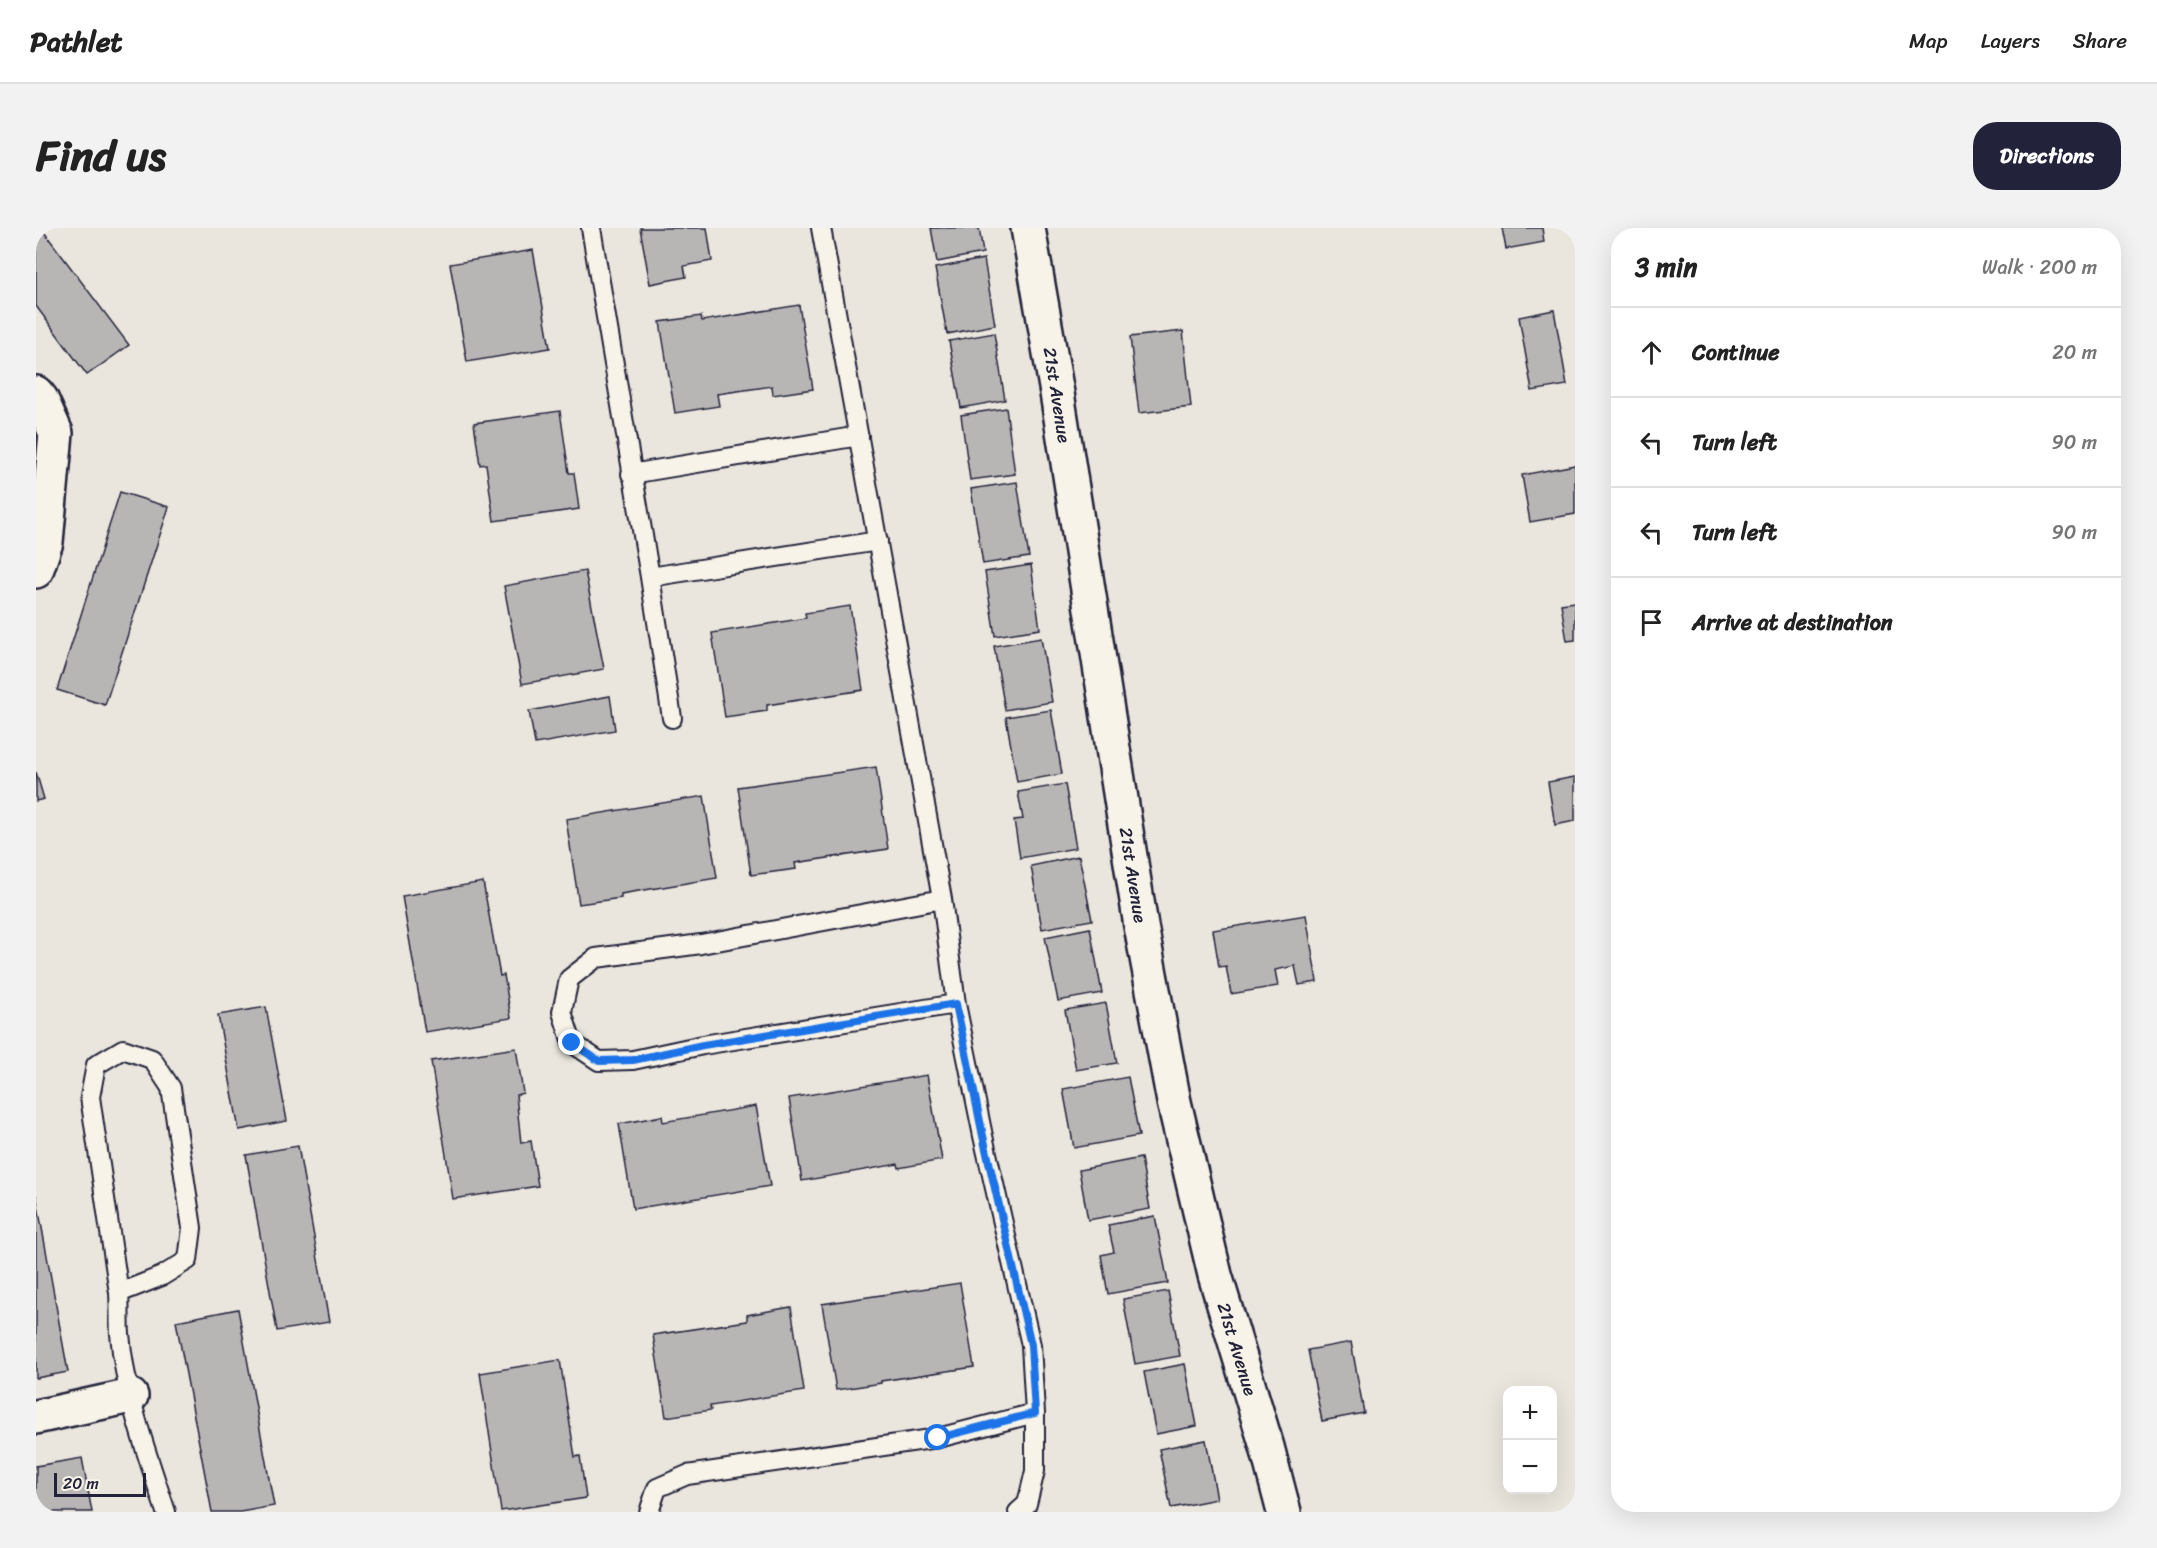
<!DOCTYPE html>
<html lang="en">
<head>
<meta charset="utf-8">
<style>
  :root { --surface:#fff; --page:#f2f2f2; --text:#222; --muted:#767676; --line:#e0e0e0; --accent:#22223b }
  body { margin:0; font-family:Sriracha,sans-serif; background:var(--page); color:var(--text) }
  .controls { position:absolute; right:18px; bottom:18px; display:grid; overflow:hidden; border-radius:12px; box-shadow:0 6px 24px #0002 }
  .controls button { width:54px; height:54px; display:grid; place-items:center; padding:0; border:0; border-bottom:2px solid var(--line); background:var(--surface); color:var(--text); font:30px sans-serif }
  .scale { position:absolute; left:18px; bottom:15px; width:92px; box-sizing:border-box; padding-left:6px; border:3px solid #22223b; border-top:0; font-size:16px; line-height:21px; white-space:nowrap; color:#22223b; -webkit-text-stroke:4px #f7f3e8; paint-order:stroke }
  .stop { position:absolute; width:18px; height:18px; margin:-14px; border:4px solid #1a73e8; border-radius:50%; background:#fff }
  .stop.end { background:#1a73e8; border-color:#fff; box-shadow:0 2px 6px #0008 }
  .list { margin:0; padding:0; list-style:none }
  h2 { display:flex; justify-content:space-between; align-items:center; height:78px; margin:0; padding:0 24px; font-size:26px }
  h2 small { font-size:20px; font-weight:400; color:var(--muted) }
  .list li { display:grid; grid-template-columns:39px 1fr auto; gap:18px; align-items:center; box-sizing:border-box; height:90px; padding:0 24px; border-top:2px solid var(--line) }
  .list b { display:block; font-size:22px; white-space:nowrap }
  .list em { font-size:20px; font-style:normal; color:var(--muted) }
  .icon { flex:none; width:33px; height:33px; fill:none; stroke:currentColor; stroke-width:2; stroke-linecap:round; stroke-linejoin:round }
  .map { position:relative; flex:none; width:1539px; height:1284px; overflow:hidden; border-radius:24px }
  header { display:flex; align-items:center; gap:36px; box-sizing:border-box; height:84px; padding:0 30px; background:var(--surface); border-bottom:2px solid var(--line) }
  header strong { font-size:28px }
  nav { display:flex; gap:33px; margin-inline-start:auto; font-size:21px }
  .intro { display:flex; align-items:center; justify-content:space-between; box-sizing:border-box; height:144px; padding:0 36px }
  h1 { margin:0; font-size:42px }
  .button { padding:15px 27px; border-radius:24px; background:var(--accent); color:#fff; font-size:21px; font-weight:700 }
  main { display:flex; gap:36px; padding:0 36px }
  aside { flex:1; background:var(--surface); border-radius:24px; box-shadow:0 6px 24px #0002 }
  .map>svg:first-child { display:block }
  .building { fill:#b8b6b5; stroke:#22223b; stroke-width:1.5 }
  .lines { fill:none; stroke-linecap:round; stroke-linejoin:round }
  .lane-casing { stroke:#22223b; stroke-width:22 }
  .street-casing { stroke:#22223b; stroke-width:38 }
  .lane { stroke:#f7f3e8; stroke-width:18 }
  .street { stroke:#f7f3e8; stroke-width:33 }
  .route { stroke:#1a73e8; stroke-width:8 }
  .labels { text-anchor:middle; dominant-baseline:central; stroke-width:4.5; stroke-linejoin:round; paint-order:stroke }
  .street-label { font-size:18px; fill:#22223b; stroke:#f7f3e8 }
</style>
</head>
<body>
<header>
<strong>Pathlet</strong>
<nav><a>Map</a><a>Layers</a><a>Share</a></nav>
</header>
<div class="intro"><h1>Find us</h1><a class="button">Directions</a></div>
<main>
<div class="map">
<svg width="1539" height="1284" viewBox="0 0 1539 1284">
  <rect width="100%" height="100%" fill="#eae6de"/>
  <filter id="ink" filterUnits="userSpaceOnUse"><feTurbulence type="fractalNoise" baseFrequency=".0167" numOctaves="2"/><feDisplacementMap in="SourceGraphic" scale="12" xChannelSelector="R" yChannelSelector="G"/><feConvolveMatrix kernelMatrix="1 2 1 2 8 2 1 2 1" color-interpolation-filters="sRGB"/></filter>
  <g filter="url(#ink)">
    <path class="building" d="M 0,0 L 5,0 L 93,117 L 51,147 L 0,78 Z
      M 604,0 L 671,0 L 676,33 L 648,38 L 650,49 L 614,56 Z
      M 895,0 L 943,0 L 947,25 L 901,34 Z
      M 1466,0 L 1506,0 L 1508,14 L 1470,21 Z
      M 497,22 L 514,120 L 431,134 L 414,36 Z
      M 948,31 L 959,97 L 911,106 L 899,40 Z
      M 763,77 L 777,161 L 737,167 L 736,158 L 681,166 L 683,178 L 639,185 L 624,94 L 665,88 L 666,93 Z
      M 1518,82 L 1531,157 L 1496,163 L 1483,89 Z
      M 1147,103 L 1155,179 L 1103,185 L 1094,109 Z
      M 958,105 L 969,172 L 925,180 L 913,113 Z
      M 970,180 L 979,246 L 934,252 L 925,187 Z
      M 524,183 L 533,245 L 538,245 L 543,281 L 458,293 L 450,236 L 444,237 L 438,195 Z
      M 1539,237 L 1539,286 L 1494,294 L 1486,247 Z
      M 981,254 L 993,329 L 947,336 L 935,261 Z
      M 84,264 L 133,279 L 69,477 L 21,462 Z
      M 995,337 L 1004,401 L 959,408 L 949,344 Z
      M 549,343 L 568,441 L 486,456 L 468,358 Z
      M 1539,374 L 1539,412 L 1531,413 L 1525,376 Z
      M 814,378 L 827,462 L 731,477 L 731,483 L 689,489 L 676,405 L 770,390 L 769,385 Z
      M 1005,410 L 1016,474 L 969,482 L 958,418 Z
      M 574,468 L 579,502 L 499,516 L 493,483 Z
      M 1015,482 L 1026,546 L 981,554 L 970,489 Z
      M 840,539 L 852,621 L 759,635 L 760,641 L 715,647 L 702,559 Z
      M 0,544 L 8,571 L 0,573 Z
      M 1539,549 L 1539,593 L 1519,597 L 1512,554 Z
      M 1029,556 L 1040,620 L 984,630 L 978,592 L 987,591 L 982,564 Z
      M 668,568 L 681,650 L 585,666 L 585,670 L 543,676 L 530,591 Z
      M 1043,628 L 1056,692 L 1006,701 L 995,638 Z
      M 447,654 L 464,748 L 468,747 L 475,790 L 389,804 L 366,668 Z
      M 1270,687 L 1281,754 L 1263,757 L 1259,738 L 1239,742 L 1242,758 L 1195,766 L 1190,738 L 1183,739 L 1177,702 Z
      M 1054,700 L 1066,765 L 1022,773 L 1009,709 Z
      M 1070,775 L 1081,835 L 1040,842 L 1029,782 Z
      M 230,779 L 251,893 L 203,902 L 182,787 Z
      M 480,820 L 487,865 L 480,867 L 485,915 L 495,913 L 502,958 L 417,971 L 395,833 Z
      M 891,847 L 906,932 L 863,940 L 862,936 L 766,953 L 753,870 Z
      M 1092,849 L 1103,908 L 1038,920 L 1027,861 Z
      M 720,878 L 734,958 L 597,981 L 583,896 L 626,888 L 627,894 Z
      M 262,918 L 293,1094 L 241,1103 L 210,927 Z
      M 1105,930 L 1114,981 L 1052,992 L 1043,942 Z
      M 0,967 L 32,1144 L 0,1150 Z
      M 1119,988 L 1132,1055 L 1072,1066 L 1065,1027 L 1078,1024 L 1072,997 Z
      M 924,1055 L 938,1139 L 845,1153 L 845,1155 L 800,1162 L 786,1076 Z
      M 1132,1063 L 1144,1128 L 1099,1136 L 1087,1071 Z
      M 755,1079 L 768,1163 L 674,1178 L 675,1182 L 630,1189 L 617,1107 L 711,1093 L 711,1087 Z
      M 202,1081 L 238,1278 L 204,1284 L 176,1284 L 140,1093 Z
      M 1315,1114 L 1328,1185 L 1286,1193 L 1272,1122 Z
      M 524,1132 L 539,1229 L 544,1228 L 550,1270 L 465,1283 L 444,1145 Z
      M 1149,1136 L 1161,1198 L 1120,1206 L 1108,1144 Z
      M 1170,1212 L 1181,1271 L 1135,1280 L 1123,1221 Z
      M 46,1230 L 56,1284 L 0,1284 L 0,1238 Z"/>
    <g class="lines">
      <defs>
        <path id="lane" d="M 555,0 L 614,349 L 842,313
          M 785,0 L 906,671 L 920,776 L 947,908 L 995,1117 L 999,1185
          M 595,246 L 823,208
          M 614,349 L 636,490
          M 906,671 L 665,716 L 560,730 L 533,751 L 526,784 L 536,815 L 563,833 L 597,832 L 667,817 L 920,776
          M 87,821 L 116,831 L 135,860 L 156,1000 L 152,1032 L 126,1048 L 83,1065 L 54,869 L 60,837 Z
          M 83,1065 C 84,1079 83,1093 84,1106 C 89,1167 111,1226 130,1284
          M 613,1284 L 621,1260 L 651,1247 L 902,1210 L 999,1185 L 999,1243 L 991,1276 L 982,1284"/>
        <path id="street" d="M 992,0 L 1021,165 L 1105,698 L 1138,874 L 1179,1047 L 1231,1219 L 1248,1284
          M 0,165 L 5,171 L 20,205 L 10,314 L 0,343
          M 0,1189 L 95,1168"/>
      </defs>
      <use href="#lane" class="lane-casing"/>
      <use href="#street" class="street-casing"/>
      <use href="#lane" class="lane"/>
      <use href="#street" class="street"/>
    </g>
  </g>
  <g class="lines" filter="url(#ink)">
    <path class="route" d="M 536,815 L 563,833 L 597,832 L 667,817 L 920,776 L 947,908 L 995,1117 L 999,1185 L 902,1210"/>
  </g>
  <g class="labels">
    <g class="street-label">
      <text transform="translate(1021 167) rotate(81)">21st Avenue</text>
      <text transform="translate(1097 647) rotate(81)">21st Avenue</text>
      <text transform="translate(1201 1121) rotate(73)">21st Avenue</text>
    </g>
  </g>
</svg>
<div class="controls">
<button>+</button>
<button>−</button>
</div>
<div class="scale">20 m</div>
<div class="stop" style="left:902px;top:1210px"></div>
<div class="stop end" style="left:536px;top:815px"></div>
</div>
<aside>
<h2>3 min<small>Walk · 200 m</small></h2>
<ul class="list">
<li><svg class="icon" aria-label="ahead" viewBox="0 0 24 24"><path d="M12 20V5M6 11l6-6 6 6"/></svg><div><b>Continue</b></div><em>20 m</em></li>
<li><svg class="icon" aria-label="left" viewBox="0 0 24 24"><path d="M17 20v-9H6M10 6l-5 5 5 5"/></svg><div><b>Turn left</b></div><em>90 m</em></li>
<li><svg class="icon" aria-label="left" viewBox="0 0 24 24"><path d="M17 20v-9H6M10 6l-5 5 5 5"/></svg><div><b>Turn left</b></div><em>90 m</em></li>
<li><svg class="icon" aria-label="arrive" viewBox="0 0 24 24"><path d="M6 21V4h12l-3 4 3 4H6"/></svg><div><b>Arrive at destination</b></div></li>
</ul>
</aside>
</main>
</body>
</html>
